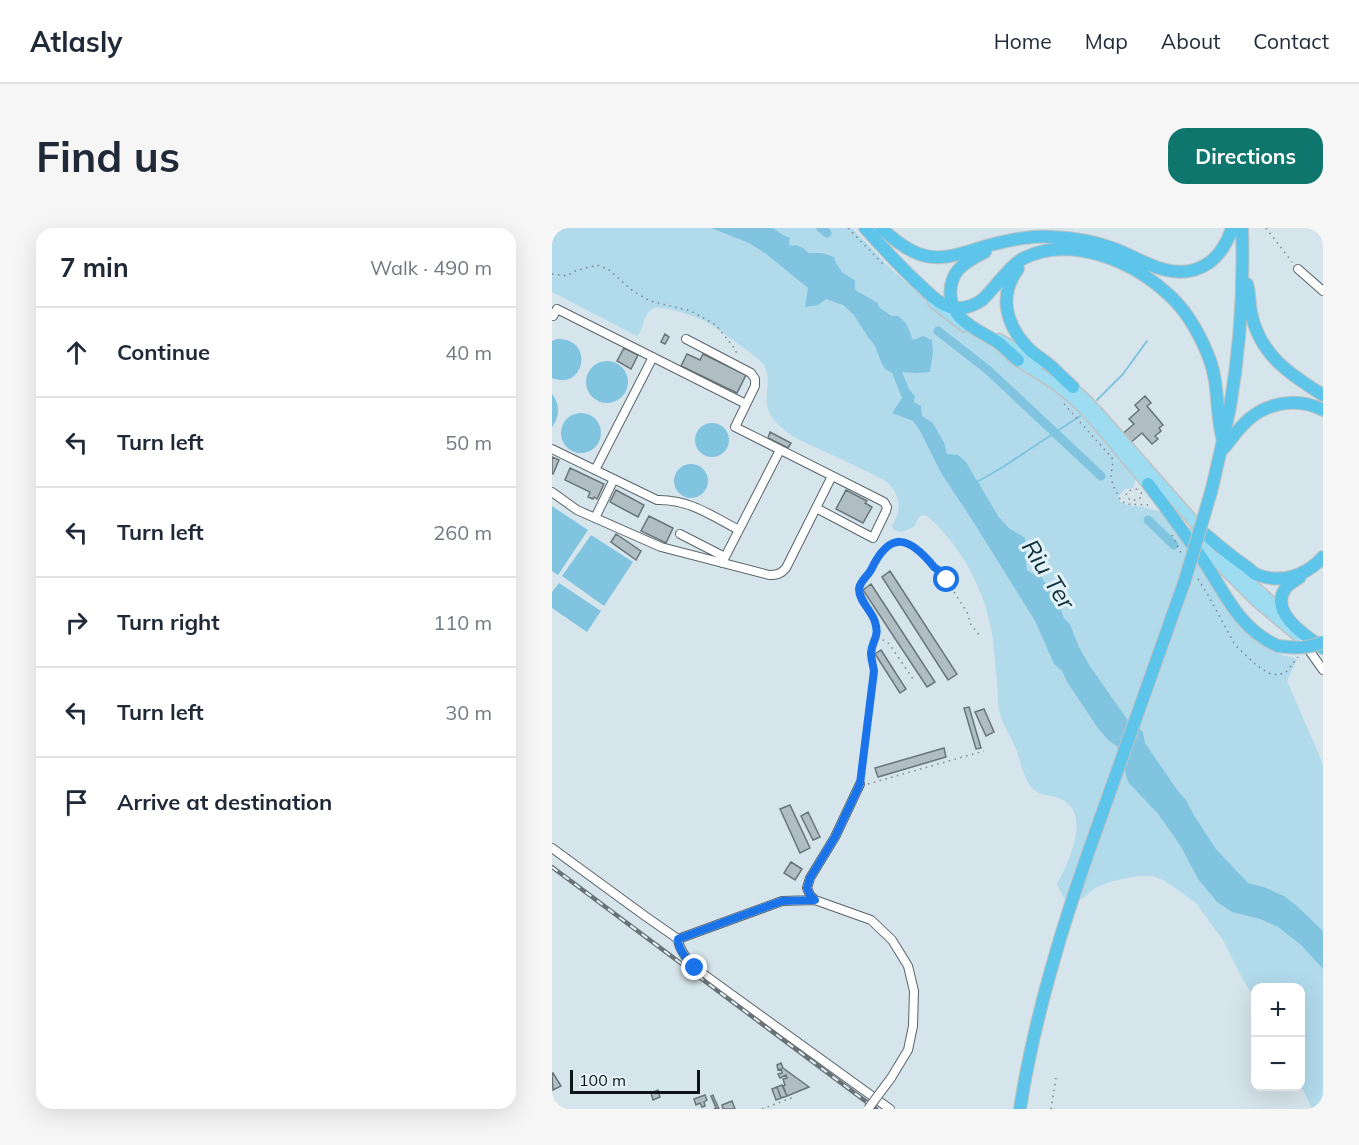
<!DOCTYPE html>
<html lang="en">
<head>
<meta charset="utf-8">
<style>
  :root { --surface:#fff; --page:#f6f6f7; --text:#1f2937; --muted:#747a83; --line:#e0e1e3; --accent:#0f766e }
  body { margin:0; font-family:Mulish,sans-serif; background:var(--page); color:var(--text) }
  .controls { position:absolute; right:18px; bottom:18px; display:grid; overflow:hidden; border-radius:12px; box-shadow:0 6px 24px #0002 }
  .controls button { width:54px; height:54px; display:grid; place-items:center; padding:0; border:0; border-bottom:2px solid var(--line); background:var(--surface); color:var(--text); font:30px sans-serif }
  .scale { position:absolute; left:18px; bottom:15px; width:130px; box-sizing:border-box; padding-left:6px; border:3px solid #0e1315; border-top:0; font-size:16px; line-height:21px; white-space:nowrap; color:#0e1315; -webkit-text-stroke:4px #e3f2f8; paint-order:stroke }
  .stop { position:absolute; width:18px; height:18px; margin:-14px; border:4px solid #1a73e8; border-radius:50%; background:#fff }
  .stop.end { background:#1a73e8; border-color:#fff; box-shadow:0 2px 6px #0008 }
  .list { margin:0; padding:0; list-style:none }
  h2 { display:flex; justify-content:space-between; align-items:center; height:78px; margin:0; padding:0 24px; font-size:26px }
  h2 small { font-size:20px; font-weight:400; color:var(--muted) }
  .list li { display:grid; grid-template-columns:39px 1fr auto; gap:18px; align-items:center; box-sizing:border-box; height:90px; padding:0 24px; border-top:2px solid var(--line) }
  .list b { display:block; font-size:22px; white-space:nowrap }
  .list em { font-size:20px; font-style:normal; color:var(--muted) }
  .icon { flex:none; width:33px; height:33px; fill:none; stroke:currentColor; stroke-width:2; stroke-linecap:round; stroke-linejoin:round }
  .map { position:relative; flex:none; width:771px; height:881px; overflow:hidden; border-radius:18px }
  header { display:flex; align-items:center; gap:36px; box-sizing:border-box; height:84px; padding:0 30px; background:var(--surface); border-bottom:2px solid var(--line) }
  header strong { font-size:28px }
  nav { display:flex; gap:33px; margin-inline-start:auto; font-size:21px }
  .intro { display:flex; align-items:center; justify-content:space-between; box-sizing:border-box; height:144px; padding:0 36px }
  h1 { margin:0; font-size:42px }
  .button { padding:15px 27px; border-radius:18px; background:var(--accent); color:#fff; font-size:21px; font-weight:700 }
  main { display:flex; gap:36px; padding:0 36px }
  aside { flex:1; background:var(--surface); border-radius:18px; box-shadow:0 6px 24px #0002 }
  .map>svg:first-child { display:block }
  .green { fill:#b1daeb }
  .water { fill:#80c4df }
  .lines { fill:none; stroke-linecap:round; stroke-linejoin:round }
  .stream { stroke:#80c4df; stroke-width:2 }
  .canal { stroke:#80c4df; stroke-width:9 }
  .building { fill:#b0bec4; stroke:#68757a; stroke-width:1.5 }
  .minor-casing { stroke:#58656a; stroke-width:10 }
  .major-casing { stroke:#c0c2c2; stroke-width:13 }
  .highway-casing { stroke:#c0c2c2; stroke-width:14 }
  .path { stroke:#7c868b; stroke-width:1.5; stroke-dasharray:1.5 4.5; stroke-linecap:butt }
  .minor { stroke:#fff; stroke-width:8 }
  .major { stroke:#9edcf2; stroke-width:10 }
  .highway { stroke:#5ec5ea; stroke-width:12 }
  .rail-casing { stroke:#697377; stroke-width:4.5 }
  .rail { stroke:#e3f2f8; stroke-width:2; stroke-dasharray:7; stroke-linecap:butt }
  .minor-bridge-casing { stroke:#58656a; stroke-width:10; stroke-linecap:butt }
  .highway-bridge-casing { stroke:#c0c2c2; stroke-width:14; stroke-linecap:butt }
  .minor-bridge { stroke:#fff; stroke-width:8 }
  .highway-bridge { stroke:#5ec5ea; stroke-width:12 }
  .route { stroke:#1a73e8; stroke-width:8 }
  .labels { text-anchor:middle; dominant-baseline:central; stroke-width:6; stroke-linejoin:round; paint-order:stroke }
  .water-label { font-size:24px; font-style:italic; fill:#0e303b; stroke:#e3f2f8 }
</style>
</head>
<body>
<header>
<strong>Atlasly</strong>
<nav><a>Home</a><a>Map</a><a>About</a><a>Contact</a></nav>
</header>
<div class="intro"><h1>Find us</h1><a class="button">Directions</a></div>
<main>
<aside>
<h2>7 min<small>Walk · 490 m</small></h2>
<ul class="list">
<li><svg class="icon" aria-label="ahead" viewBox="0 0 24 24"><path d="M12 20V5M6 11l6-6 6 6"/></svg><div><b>Continue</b></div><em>40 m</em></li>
<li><svg class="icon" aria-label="left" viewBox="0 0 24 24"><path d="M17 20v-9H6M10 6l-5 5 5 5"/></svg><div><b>Turn left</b></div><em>50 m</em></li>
<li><svg class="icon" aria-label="left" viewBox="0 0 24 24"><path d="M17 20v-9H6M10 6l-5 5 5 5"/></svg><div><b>Turn left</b></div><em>260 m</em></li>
<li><svg class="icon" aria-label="right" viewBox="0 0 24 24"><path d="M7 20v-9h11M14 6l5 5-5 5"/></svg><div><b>Turn right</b></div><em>110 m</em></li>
<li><svg class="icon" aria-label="left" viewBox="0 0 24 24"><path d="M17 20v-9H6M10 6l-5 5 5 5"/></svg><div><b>Turn left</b></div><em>30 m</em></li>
<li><svg class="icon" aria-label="arrive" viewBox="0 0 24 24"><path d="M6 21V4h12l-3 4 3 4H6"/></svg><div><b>Arrive at destination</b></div></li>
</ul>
</aside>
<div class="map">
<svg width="771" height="881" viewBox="0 0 771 881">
  <rect width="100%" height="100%" fill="#d6e4eb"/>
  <path class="green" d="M 0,0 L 159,0 L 197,15 L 213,25 L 257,60 L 253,78 L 274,70 L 291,77 L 301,86 L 316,109 L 323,118 L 329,134 L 333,141 L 340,145 L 350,170 L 340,185 L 361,193 L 368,203 L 389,245 L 422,295 L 483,393 L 502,436 L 510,443 L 515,454 L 545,499 L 557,513 L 565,518 L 576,554 L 606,586 L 628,617 L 646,651 L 665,674 L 680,684 L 708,691 L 726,699 L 749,717 L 771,741 L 771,881 L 760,881 L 749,858 L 748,760 L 704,760 L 703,772 L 688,746 L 671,712 L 644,675 L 613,653 L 601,648 L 585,648 L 561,653 L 544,659 L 531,670 L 523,674 L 512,670 L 505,656 C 517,634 540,585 509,571 C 498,566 488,569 480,560 C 471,549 468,531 463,518 C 459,509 454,502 451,494 C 445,481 446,467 445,453 C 443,440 443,426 441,413 C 436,370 414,326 384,296 C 380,292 371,282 366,291 C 364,293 364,296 362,299 L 349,304 L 342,302 L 340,298 C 351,281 348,263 332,252 C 313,242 293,233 274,224 C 259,217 242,211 230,200 C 201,175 224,160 212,137 C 207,129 163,99 153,93 C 145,89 108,76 100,81 C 91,86 92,101 85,108 L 0,64 Z
    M 221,0 L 300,0 L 340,42 L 389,84 L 445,123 L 509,165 L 521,176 L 558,218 L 584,250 L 581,260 L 573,261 L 566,268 L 568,274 L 576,277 L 591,279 L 609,284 L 654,343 L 685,396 L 701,411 L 730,427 L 745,431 L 735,453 L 771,536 L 771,703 L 745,678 L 732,668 L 712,659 L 696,655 L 664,621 L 642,587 L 634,572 L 626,563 L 593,515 L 591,504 L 575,491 L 538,438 L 527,419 L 518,396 L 512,390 L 505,371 L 490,348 L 484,348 L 475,342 C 473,331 475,321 473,310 C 449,299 443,279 429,260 C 426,256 425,250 422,247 C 415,239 403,233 395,227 L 392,214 L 380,194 L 370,188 L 362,174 L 363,168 L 357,161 L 349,143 L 364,145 L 361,112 L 355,97 L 327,79 L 326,75 L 302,62 L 296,49 L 291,43 L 270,25 L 257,25 L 251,20 L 240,19 L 237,17 L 238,10 L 231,7 Z"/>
  <path class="water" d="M 159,0 L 221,0 L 231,7 L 238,10 L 237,16 L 240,18 L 244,17 L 251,20 L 257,25 L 270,25 L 282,29 C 285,40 292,47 303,52 L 303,62 L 326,75 L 327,79 L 340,88 L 346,88 L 352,93 L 355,97 L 361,112 L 371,108 L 380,112 L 381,124 L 378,144 L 364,145 L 350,144 L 357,161 L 363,168 L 362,174 L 369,178 L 370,188 L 380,194 L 392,214 L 395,226 L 406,227 L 414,234 L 447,289 L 457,300 L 473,310 C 475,321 473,331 475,342 L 484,348 L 489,348 L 505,371 L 512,390 L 518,396 L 527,419 L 538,438 L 575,491 L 591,504 L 593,515 L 626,563 L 634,572 L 642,587 L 664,621 L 696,655 L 712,659 L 732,668 L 745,678 L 771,703 L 771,741 L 749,717 L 726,699 L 708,691 L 680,684 L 665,674 L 646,651 L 628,617 L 606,586 L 576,554 L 565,518 L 557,513 L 545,499 L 515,454 L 510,443 L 502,436 L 483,393 L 422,295 L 389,245 L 368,203 L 361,193 L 340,185 L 350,170 L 340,145 L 333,141 L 329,134 L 323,118 L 316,109 L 301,86 L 291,77 L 274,71 L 266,77 L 253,79 L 256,60 L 213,25 L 197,15 Z
    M 5,111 C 43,110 33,163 0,150 L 0,113 Z
    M34 154a21 21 0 1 1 42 0a21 21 0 1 1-42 0Z
    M 0,166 C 8,176 8,188 0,199 Z
    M9 205a20 20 0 1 1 40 0a20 20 0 1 1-40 0Z
    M143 212a17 17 0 1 1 34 0a17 17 0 1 1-34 0Z
    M122 253a17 17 0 1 1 34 0a17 17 0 1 1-34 0Z
    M 0,278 L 36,302 L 6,347 L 0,343 Z
    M 39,307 L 81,334 L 52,378 L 10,348 Z
    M 7,355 L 49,383 L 35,404 L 0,380 L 0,364 Z"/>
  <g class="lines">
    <path class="stream" d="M 545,172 L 571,146 L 595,113
      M 425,254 L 451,239 L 528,188"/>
    <path class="canal" d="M 269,0 L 275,5
      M 386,103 L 436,142 L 549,248
      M 596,292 L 622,317"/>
  </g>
  <path class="building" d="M 113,106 L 117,109 L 113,116 L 109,114 Z
    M 72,120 L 86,127 L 79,141 L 65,133 Z
    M 135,126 L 148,132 L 151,126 L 194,147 L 185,165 L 129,138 Z
    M 593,168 L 599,175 L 595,178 L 611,197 L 607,200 L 609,203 L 603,208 L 606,211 L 600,216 L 590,205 L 577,216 L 569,207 L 582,196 L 577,191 L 587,182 L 583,177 Z
    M 218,204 L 239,215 L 236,220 L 216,210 Z
    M 0,229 L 7,232 L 1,246 L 0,245 Z
    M 18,240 L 52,256 L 45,271 L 42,269 L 41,271 L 36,269 L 38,264 L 13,252 Z
    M 64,262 L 92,277 L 86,289 L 58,274 Z
    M 294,262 L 315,273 L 313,275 L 320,279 L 311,295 L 284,281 Z
    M 97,288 L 121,300 L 114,315 L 89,303 Z
    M 64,306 L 89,323 L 84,332 L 59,314 Z
    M 338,343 L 405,446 L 396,452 L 330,349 Z
    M 319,356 L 383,454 L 375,459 L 311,362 Z
    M 329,422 L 354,461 L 348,465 L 323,426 Z
    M 417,479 L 429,520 L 424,521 L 412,480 Z
    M 432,481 L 442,504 L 434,508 L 423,484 Z
    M 392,520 L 394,529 L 326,549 L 323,540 Z
    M 238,577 L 258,620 L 248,625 L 228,581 Z
    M 256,584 L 268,609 L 261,612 L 249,588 Z
    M 239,634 L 250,641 L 243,652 L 232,645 Z
    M 229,835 L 231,840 L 257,859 L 235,868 L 231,858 L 233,857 L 231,851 L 235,850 L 234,847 L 228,850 L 226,846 L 230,845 L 229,841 L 226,842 L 225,837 Z
    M 0,845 L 1,845 L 9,858 L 1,862 Z
    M 230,857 L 235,868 L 229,870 L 225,859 Z
    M 225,859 L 229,870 L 224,872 L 220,861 Z
    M 106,862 L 108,869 L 101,872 L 99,865 Z
    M 153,867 L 155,872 L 152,874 L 153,878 L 150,879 L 148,875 L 144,877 L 142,871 Z
    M 161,867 L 162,870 L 167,881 L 162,881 L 164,880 L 159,868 Z
    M 180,873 L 183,881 L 171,881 L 170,877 Z"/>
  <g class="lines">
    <defs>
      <path id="minor" d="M 746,41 L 771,63
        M 1,88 L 5,81 L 194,176
        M 134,111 L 199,145 L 203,151 L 203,158 L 183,199 L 332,274 L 335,279 L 334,283 L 321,310 L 264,280
        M 0,221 L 105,272 C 137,271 160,288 187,302
        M 43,242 L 101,129
        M 0,264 L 25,282 L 109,319 L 217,347 C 225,347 229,346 234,340 L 280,248
        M 43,290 L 62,251
        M 128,306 L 173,329
        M 170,335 L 228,222
        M 747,408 L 771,442
        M 0,620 L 93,688 L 126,711 C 127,722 136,732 143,740 L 338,881
        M 263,672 L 258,667 L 255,660 L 258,650 L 283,609 L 308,556
        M 126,711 L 230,673 L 263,672 L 319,692 L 340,712 L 356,738 L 362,763 L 361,798 L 356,822 L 339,850"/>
      <path id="major" d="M 381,74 L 412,98
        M 447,111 L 488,136
        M 460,129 C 484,144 508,157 528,177 C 554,203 576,234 600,261
        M 515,155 L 532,170 L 550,189 L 652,305
        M 641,306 L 671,340 L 704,373 L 746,408
        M 670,326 L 695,352 L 735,388"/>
      <path id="highway" d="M 313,0 C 331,20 349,40 369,58 C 375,64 383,72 391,76 C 404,83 418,80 430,72 C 442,61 459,36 472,30 C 520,7 580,33 616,66 C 634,82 647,105 656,127 C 668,156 663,184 671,213
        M 329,0 C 340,10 353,21 367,26 C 391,35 415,23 438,17 C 459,12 480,7 501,9 C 521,10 541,13 560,20 C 586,29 612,50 642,42 C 662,36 674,19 680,0
        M 433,24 C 423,29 413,34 406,42 C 395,56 396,78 409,90 C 419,101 436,107 448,116 C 454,121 460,127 466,132
        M 466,41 C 445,69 455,99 478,122 C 485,128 493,133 500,139 C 507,146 514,153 521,159
        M 695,56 C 698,65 697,74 699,84 C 707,126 737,146 771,167
        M 669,223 C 677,215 682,206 690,198 C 710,175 744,168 771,182
        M 596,256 C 615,281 633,306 651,332 C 673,365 687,401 726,418
        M 659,264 C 666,236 672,207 678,179 C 688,120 692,59 690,0
        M 653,306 C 667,318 680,329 695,339 C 698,342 702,346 706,347 C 730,356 755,347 771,329
        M 748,349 C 743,353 736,356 733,361 C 717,385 755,409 771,420
        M 468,881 C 482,790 509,701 540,614"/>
    </defs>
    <use href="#minor" class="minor-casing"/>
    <use href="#major" class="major-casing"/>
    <use href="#highway" class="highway-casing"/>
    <path class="path" d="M 296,0 L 331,36
      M 714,0 L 740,34
      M 0,46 L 15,48 L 23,43 L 45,37 L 56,41 L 81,63 L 98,73 L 139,83 L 164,97 L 183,121 L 185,126
      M 512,176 L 560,230 L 561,233 L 559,248 L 561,257 L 569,273 L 575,276 L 599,277
      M 585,261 L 576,263 L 574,267 L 578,272 L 586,272 L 590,268 L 589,263 L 586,261
      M 620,307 L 630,327
      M 646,351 L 656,367 L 683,417 L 703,436 L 716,445 L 726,447 L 734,444 L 746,429
      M 325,410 L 334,413 L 338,417 L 363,454
      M 309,548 C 312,523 315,499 318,475 C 319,464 322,453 322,443 C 322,437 319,430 319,424 C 320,417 326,410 325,403 C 324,387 306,373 307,361 C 308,354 313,351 316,346 C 324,334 329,314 346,313 C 366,313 375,336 390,345 L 416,386 L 418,395 L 427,407
      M 316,556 L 432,523
      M 210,881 L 242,869
      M 499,881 L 504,850"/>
    <use href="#minor" class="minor"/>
    <use href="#major" class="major"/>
    <use href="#highway" class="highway"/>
    <defs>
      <path id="rail" d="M 0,639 L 324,881"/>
    </defs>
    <use href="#rail" class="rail-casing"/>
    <use href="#rail" class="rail"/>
    <defs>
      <path id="minor-bridge" d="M 316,881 L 339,850"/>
      <path id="highway-bridge" d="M 726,418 C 742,420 756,421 771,414
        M 540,614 L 633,352 L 659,264"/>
    </defs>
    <use href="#minor-bridge" class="minor-bridge-casing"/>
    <use href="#highway-bridge" class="highway-bridge-casing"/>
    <use href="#minor-bridge" class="minor-bridge"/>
    <use href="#highway-bridge" class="highway-bridge"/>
  </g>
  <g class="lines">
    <path class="route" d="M 143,740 C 136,732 126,722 126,711 L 230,673 L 263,672 L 258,667 L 255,660 L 258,650 L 283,609 L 308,556 L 322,443 C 321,437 319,430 319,425 C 320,412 328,409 323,394 C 320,383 307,373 307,361 C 308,353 315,349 319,342 C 338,302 357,308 382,339 C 384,341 387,342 389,344 C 390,345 394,351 395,352"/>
  </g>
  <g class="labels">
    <g class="water-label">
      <text transform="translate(497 346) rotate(58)">Riu Ter</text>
    </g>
  </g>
</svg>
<div class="controls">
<button>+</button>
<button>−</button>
</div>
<div class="scale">100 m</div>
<div class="stop" style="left:395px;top:352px"></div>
<div class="stop end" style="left:143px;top:740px"></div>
</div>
</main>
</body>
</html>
